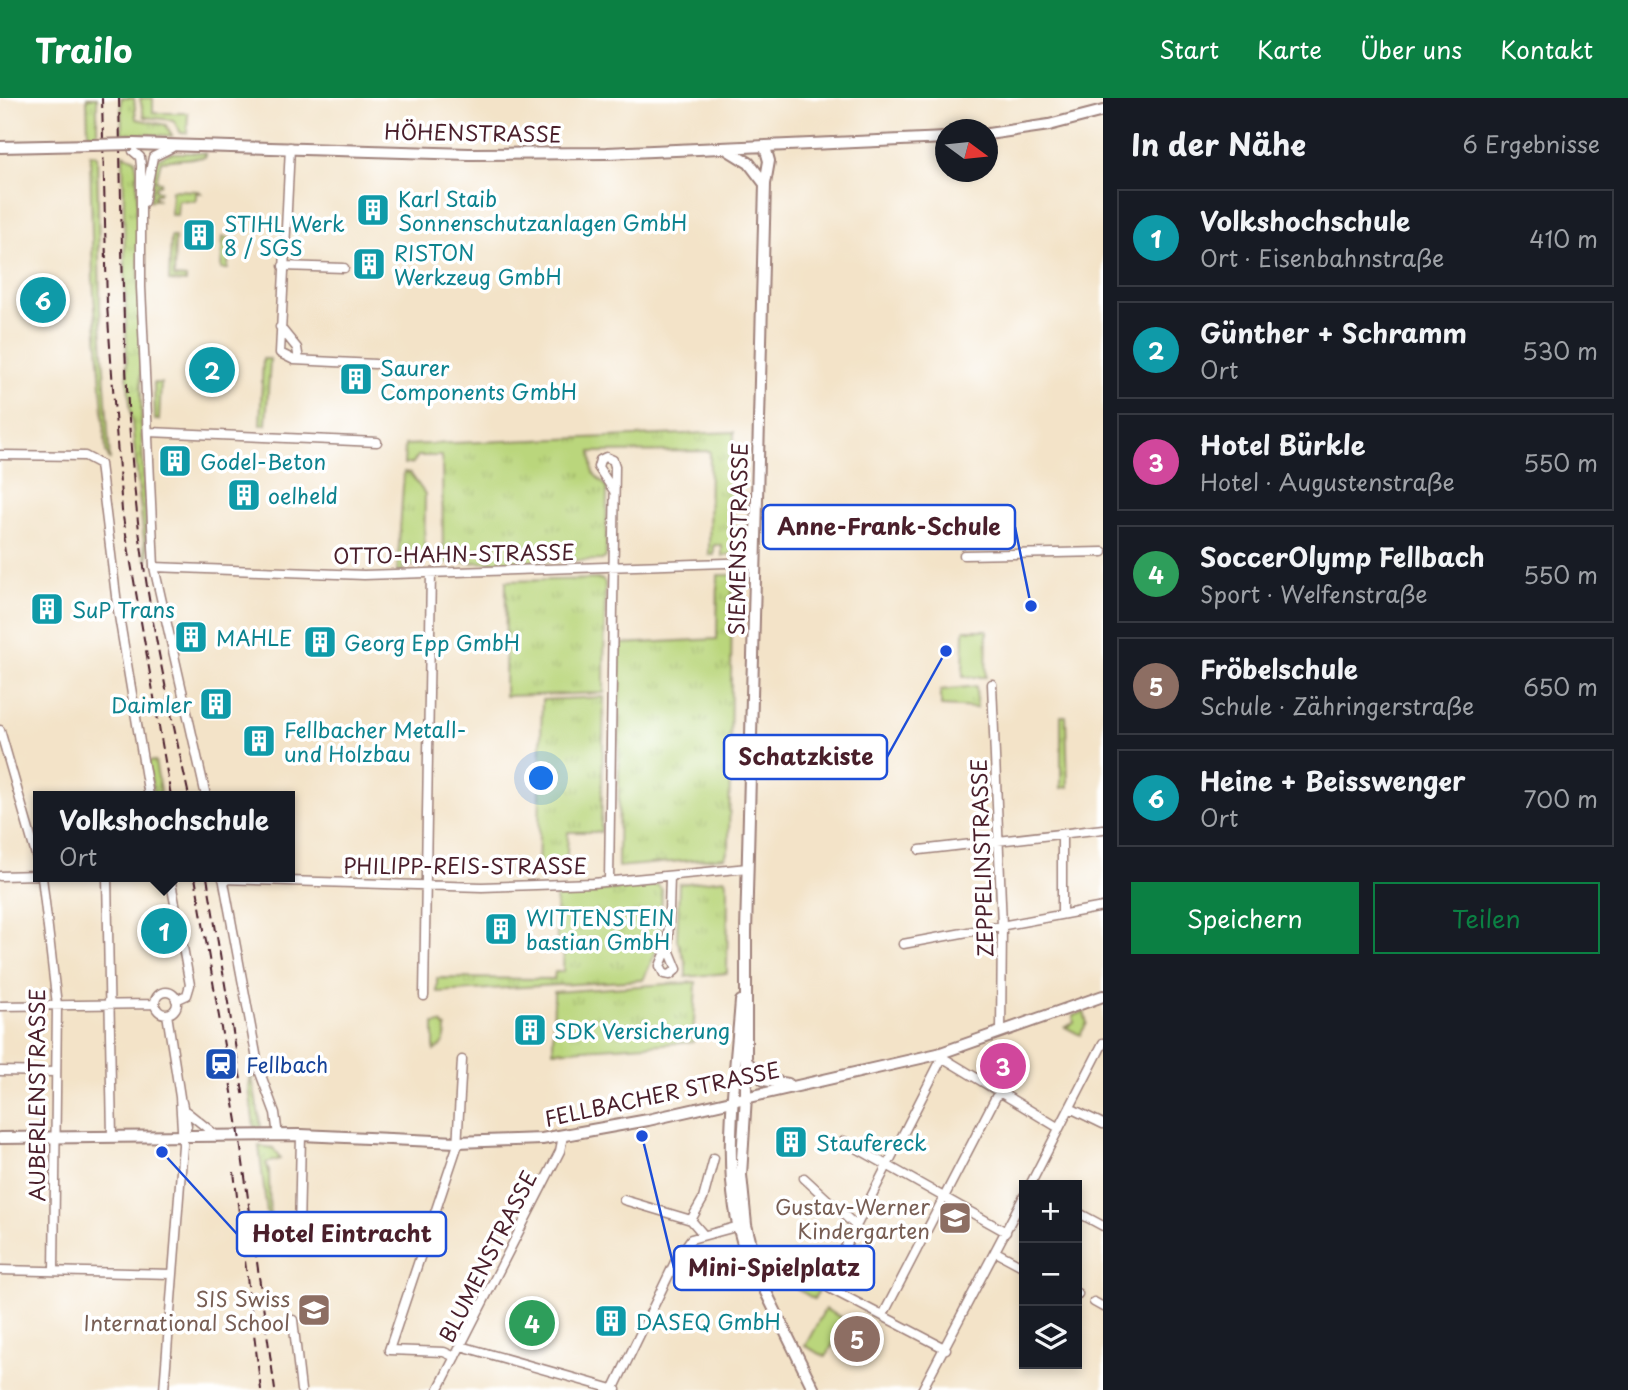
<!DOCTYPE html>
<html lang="de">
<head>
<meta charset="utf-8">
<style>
  :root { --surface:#171b24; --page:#242831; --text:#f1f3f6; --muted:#9ea1a6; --line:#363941; --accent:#0b8043 }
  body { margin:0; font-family:"Playpen Sans",sans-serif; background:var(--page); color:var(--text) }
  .controls { position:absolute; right:21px; bottom:21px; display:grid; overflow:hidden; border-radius:0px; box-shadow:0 4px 10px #0003 }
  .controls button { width:63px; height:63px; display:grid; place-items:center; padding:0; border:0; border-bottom:2px solid var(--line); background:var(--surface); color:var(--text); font:35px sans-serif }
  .compass { position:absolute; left:935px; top:21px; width:63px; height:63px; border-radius:50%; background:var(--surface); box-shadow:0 4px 10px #0003; rotate:105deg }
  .you { position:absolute; left:542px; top:681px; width:24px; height:24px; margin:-18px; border:5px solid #fff; border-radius:50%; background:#1a73e8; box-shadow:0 0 0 10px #1a73e833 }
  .badge { display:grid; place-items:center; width:46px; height:46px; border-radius:50%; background:var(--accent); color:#fff; font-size:23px; font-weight:700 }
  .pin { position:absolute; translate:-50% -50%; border:4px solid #fff; box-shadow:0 2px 7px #0006 }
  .popup { position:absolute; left:33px; top:693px; width:262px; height:91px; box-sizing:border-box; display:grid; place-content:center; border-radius:0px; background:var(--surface); filter:drop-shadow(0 2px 5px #0005); font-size:23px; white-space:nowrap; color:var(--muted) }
  .popup b { font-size:26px; color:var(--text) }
  .popup::after { content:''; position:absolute; left:50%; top:100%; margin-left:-14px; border:14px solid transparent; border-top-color:var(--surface) }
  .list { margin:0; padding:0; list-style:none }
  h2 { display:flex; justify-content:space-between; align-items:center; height:91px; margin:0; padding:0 28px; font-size:30px }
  h2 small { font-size:23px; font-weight:400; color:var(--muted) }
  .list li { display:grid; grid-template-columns:46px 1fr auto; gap:21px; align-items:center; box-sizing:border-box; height:98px; margin:0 14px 14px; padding:0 14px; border:2px solid var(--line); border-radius:0px }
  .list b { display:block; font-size:26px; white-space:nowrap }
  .list p { margin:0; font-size:23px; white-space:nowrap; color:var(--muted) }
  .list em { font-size:23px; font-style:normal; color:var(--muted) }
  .actions { display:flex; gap:14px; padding:21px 28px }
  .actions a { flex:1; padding:16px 0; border:2px solid var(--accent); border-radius:0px; text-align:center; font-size:24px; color:var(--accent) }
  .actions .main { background:var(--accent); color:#fff }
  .icon { flex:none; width:38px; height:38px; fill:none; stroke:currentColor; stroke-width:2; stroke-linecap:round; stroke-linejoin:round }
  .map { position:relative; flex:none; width:1103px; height:1292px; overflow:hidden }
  header { display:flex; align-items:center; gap:42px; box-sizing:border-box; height:98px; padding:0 35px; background:var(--accent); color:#fff }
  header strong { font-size:33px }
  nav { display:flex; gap:38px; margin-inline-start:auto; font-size:24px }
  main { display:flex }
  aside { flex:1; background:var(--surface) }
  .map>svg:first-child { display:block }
  .grass { fill:url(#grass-tufts); stroke:#827a53; stroke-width:2 }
  .garden { fill:#bad67b; stroke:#827a53; stroke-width:2 }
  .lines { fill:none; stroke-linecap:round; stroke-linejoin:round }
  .street-casing { stroke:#9e817a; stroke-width:11 }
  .secondary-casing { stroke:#9e817a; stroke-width:14 }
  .street { stroke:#fff; stroke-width:8 }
  .secondary { stroke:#fff; stroke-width:10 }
  .rail { stroke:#4a1f2b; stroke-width:2; stroke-dasharray:10 5; stroke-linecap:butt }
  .secondary-bridge-casing { stroke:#9e817a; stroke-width:14; stroke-linecap:butt }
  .secondary-bridge { stroke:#fff; stroke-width:10 }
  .labels { text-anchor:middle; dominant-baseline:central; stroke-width:7; stroke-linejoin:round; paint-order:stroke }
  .street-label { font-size:21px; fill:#4a1f2b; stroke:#fff }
  .culture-label { font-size:21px; fill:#0d838f; stroke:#fff; text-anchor:start }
  .transit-label { font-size:21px; fill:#164399; stroke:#fff; text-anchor:start }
  .education-label { font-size:21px; fill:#785e54; stroke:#fff; text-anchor:end }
  .leader { fill:none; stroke:#1d4ed8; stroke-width:2.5 }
  .callout-dot { fill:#1d4ed8; stroke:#fff; stroke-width:2.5 }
  .callout { fill:#fff; stroke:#1d4ed8; stroke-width:2.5 }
  .callout-label { font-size:23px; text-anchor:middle; font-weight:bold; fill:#4a1f2b }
</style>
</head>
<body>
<header>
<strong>Trailo</strong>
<nav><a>Start</a><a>Karte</a><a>Über uns</a><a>Kontakt</a></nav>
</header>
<main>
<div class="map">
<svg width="1103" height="1292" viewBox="0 0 1103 1292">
  <defs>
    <pattern id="grass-tufts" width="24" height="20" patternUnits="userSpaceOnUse" patternTransform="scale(1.75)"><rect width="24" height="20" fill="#bad67b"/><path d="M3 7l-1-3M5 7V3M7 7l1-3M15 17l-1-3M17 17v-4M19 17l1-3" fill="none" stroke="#a1b76a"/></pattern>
  </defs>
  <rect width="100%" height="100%" fill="#fff"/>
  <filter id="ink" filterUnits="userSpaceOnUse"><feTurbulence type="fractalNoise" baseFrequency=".0143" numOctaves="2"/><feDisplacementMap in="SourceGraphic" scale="14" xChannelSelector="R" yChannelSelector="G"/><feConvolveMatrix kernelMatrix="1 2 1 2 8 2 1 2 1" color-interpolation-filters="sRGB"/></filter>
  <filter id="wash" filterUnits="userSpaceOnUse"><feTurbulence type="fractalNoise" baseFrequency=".00686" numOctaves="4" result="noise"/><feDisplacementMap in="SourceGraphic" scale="28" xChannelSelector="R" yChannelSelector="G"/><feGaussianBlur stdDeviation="1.57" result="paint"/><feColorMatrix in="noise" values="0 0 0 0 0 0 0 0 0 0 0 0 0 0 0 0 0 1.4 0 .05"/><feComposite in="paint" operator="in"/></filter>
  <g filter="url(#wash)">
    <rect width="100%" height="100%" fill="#f3e3c8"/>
    <path class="grass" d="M 87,0 L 97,0 L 97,36 L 88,36 Z
      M 121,0 L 134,0 L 136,21 L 166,27 L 172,38 L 122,35 Z
      M 140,0 L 153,0 L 153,15 L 188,15 L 187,35 L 181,35 L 173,22 L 144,19 Z
      M 90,56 L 97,57 L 100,210 L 110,363 L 106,354 L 93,183 Z
      M 123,56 L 135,61 L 137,73 L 142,349 L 148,458 L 146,463 L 127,276 Z
      M 263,261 L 270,261 L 266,327 L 260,327 Z
      M 734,334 L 733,438 L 738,447 L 738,455 L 722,458 L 722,447 L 714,447 L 714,457 L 709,457 L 710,353 L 591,354 L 593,375 L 607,389 L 606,459 L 602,462 L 443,465 L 442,358 L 418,358 L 412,366 L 404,366 L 405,347 Z
      M 404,374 L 410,375 L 425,396 L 424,464 L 421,467 L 403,468 L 403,474 L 397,474 Z
      M 718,477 L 738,477 L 738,486 L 732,494 L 729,748 L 725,759 L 618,769 L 620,546 L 717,541 Z
      M 601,481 L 605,485 L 604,595 L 505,598 L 506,483 Z
      M 976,588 L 977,610 L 941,608 L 941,592 Z
      M 604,599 L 601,734 L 568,734 L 566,775 L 538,777 L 542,602 Z
      M 1061,618 L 1066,618 L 1068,689 L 1061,690 Z
      M 155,663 L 161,698 L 154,698 L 148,664 Z
      M 725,781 L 728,793 L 727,875 L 686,879 L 686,865 L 677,842 L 679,786 Z
      M 658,787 L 662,792 L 660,845 L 643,882 L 437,894 L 437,880 L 554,881 L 555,874 L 563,874 L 564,847 L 557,846 L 556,797 Z
      M 696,884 L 693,944 L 553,953 L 554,894 Z
      M 251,975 L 261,1029 L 254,1029 L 249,990 Z
      M 259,1048 L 273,1050 L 280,1061 L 266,1065 L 269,1074 L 270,1142 Z
      M 793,1155 L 820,1170 L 830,1171 L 814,1201 L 778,1179 Z"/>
    <path class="garden" d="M 170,55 L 205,55 L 205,59 L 161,63 L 156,83 L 161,84 L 160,87 L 156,87 L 155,92 L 160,93 L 159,96 L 155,96 L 154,100 L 159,101 L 150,103 L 156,61 Z
      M 172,92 L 199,93 L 201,95 L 196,95 L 196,103 L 178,102 L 177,117 L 171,117 Z
      M 171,139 L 175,139 L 174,179 L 186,180 L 186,184 L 169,183 Z
      M 223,139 L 229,140 L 228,171 L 221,171 Z
      M 154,285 L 161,285 L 159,322 L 155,322 Z
      M 964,532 L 987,532 L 986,579 L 963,579 Z
      M 1084,914 L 1087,925 L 1080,937 L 1065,929 L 1074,925 L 1073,918 Z
      M 441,925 L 446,930 C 446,941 443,948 434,953 L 434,926 Z
      M 825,1211 L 846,1222 L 826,1259 L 805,1248 Z"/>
  </g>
  <g filter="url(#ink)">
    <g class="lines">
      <defs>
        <path id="street" d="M 290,49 L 280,255 L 294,262 L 375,266
          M 133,53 L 140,59 L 141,68 L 141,189 L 154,469 L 206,698
          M 144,104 L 153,59 L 171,50
          M 283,168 L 344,170
          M 280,229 L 297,250 L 299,262
          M 149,334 L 377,344
          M 0,357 L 85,358 L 100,366 L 117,506 L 149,698
          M 964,457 L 1103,454
          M 154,469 L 364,477 L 756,464
          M 992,586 L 1002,828 L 1001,934
          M 0,632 L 38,764
          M 1062,736 L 1062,816
          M 920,752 L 1103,731
          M 0,778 L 38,777
          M 42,779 L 57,907 L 54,1173
          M 107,779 L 112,1039
          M 170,779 L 190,887 L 187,897 L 176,902
          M 223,779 L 259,972 L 275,1015 L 278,1038
          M 223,781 L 482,789 L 593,785 L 748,770
          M 609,783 L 615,368 L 613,362 L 606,359 L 600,362 L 598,369 L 614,393
          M 903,846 L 1103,809
          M 668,849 L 677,871 L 670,877 L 664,876 L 660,868 L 668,849 L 670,778
          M155 905a11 11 0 1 1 22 0a11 11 0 1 1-22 0Z
          M 424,898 L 431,475
          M 0,908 L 155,906
          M 940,958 L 1059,1030
          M 942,960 L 827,1185 L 829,1190 L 946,1251
          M 0,973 L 56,974
          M 182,1004 L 187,1028 L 183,1038
          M 1070,1010 L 1103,1026
          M 187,1014 L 217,1038
          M 301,1037 L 299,1135 L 302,1139
          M 844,1043 L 1006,1134
          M 804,1080 L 855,1127
          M 1030,1087 L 1103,945
          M 624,1102 L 691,1122 L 703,1136
          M 1077,1114 L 1103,1128
          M 691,1122 L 703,1101 L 714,1060
          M 996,1154 L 1024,1169
          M 0,1172 L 172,1176
          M 1077,1195 L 1078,1196
          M 1094,1204 L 1103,1209
          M 883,1217 L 999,993
          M 293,1222 L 301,1292
          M 461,1248 L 616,1292
          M 455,1259 L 444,1254 L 389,1252 L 457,1049 L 462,962
          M 164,1292 L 183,1047 L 180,999 L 167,916
          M 438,1292 L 560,1053 L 563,1038
          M 613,1292 L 676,1162 L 691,1141 L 743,1127
          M 922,1292 L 1024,1098"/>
        <path id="secondary" d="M 988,36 L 1049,27 L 1103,13
          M 133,46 L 469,56 L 607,55 L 946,40
          M 0,49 L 92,47
          M 728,52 L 749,65 L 765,86
          M 741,903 C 735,983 719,1079 746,1155
          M 747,964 L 764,982 L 788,986
          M 0,1040 L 301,1037 L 457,1044 L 542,1041 L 648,1022 L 938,956 L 1103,898
          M 758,1178 L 814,1292
          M 760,1182 L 746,1127 L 741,1077 L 746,998 L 746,835 L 765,86 L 769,63 L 765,49"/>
      </defs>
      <use href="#street" class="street-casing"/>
      <use href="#secondary" class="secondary-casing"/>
      <use href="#street" class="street"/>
      <use href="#secondary" class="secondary"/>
      <path class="rail" d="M 102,0 L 107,207 L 122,413 L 171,698
        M 119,0 C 122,132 122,264 135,396 C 145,499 167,598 189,698
        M 195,779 L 238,1029 L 275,1292
        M 207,779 L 244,1000
        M 234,1074 L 261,1292"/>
      <defs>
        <path id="secondary-bridge" d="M 92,47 L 133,46"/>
      </defs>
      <use href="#secondary-bridge" class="secondary-bridge-casing"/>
      <use href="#secondary-bridge" class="secondary-bridge"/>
    </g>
  </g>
  <defs>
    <symbol id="building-square" viewBox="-11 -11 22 22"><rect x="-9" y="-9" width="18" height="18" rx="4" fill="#0f9aa8" stroke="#fff"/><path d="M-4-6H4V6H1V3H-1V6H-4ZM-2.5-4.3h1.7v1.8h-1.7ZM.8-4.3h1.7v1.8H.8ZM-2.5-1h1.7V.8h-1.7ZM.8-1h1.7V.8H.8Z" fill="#fff"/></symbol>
    <symbol id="station-square" viewBox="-11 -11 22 22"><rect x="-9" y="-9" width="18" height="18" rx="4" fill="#1a4fb4" stroke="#fff"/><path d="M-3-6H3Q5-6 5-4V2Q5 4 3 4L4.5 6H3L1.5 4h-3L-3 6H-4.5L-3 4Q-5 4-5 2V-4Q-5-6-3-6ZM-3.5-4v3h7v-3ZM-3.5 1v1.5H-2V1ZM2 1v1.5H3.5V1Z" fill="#fff"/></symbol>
    <symbol id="school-square" viewBox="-11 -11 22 22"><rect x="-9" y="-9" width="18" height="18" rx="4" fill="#8d6e63" stroke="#fff"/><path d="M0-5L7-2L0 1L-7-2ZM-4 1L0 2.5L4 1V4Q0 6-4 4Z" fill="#fff"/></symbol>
  </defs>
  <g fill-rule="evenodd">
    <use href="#building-square" x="354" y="93" width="38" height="38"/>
    <use href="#building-square" x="180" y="118" width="38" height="38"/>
    <use href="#building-square" x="350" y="147" width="38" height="38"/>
    <use href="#building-square" x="337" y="262" width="38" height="38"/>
    <use href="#building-square" x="156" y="344" width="38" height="38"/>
    <use href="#building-square" x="225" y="378" width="38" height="38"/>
    <use href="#building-square" x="28" y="492" width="38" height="38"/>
    <use href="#building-square" x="172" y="520" width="38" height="38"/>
    <use href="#building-square" x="301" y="525" width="38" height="38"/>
    <use href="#building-square" x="197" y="587" width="38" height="38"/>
    <use href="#building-square" x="240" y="624" width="38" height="38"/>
    <use href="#building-square" x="482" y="812" width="38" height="38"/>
    <use href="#building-square" x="511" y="913" width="38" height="38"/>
    <use href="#station-square" x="202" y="947" width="38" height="38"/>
    <use href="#building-square" x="772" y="1025" width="38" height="38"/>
    <use href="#school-square" x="936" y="1101" width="38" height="38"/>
    <use href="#school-square" x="295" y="1193" width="38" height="38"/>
    <use href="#building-square" x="592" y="1204" width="38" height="38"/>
  </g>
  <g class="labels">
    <g class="street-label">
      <text transform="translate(473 34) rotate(1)">HÖHENSTRASSE</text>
      <text transform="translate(737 441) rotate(-89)">SIEMENSSTRASSE</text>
      <text transform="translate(454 455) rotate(-1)">OTTO-HAHN-STRASSE</text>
      <text transform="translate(981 760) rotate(-92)">ZEPPELINSTRASSE</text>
      <text x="465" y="767">PHILIPP-REIS-STRASSE</text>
      <text transform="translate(662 995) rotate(-12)">FELLBACHER STRASSE</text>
      <text transform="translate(36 997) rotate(-90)">AUBERLENSTRASSE</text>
      <text transform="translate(487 1158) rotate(-63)">BLUMENSTRASSE</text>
    </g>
    <g class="culture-label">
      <text x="398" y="100">Karl Staib<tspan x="398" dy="24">Sonnenschutzanlagen GmbH</tspan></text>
      <text x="224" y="125">STIHL Werk<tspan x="224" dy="24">8 / SGS</tspan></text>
      <text x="394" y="154">RISTON<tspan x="394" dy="24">Werkzeug GmbH</tspan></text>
      <text x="380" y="269">Saurer<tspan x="380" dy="24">Components GmbH</tspan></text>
      <text x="200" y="363">Godel-Beton</text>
      <text x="268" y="397">oelheld</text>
      <text x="72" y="511">SuP Trans</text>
      <text x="216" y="539">MAHLE</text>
      <text x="344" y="544">Georg Epp GmbH</text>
      <text x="192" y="606" text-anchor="end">Daimler</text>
      <text x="284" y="631">Fellbacher Metall-<tspan x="284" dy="24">und Holzbau</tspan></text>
      <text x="526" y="819">WITTENSTEIN<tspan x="526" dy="24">bastian GmbH</tspan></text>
      <text x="554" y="932">SDK Versicherung</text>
      <text x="816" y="1044">Staufereck</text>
      <text x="636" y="1223">DASEQ GmbH</text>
    </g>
    <g class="transit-label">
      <text x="246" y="966">Fellbach</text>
    </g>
    <g class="education-label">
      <text x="930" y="1108">Gustav-Werner<tspan x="930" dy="24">Kindergarten</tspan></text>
      <text x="290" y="1200">SIS Swiss<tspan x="290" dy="24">International School</tspan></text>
    </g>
  </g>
  <path class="leader" d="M1031 508L1015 429M946 553L887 659M162 1054L237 1136M642 1038L674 1170"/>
  <g class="callout-dot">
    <circle cx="1031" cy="508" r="7"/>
    <circle cx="946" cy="553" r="7"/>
    <circle cx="162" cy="1054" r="7"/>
    <circle cx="642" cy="1038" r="7"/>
  </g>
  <g class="callout">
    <rect x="763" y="407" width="252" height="44" rx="7"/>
    <rect x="724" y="637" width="163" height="44" rx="7"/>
    <rect x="237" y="1114" width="209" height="44" rx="7"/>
    <rect x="674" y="1148" width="200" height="44" rx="7"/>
  </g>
  <g class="callout-label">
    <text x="889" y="437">Anne-Frank-Schule</text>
    <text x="806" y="667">Schatzkiste</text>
    <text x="342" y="1144">Hotel Eintracht</text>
    <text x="774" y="1178">Mini-Spielplatz</text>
  </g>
</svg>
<div class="controls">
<button>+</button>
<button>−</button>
<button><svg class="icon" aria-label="layers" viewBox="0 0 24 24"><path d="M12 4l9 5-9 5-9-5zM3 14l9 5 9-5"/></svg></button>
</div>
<svg class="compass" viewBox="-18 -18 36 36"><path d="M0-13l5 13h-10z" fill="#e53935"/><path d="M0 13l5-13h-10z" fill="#9ea1a6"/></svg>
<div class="you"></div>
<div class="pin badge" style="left:164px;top:833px;background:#0f9aa8">1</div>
<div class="popup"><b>Volkshochschule</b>Ort</div>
<div class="pin badge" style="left:212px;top:272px;background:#0f9aa8">2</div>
<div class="pin badge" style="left:1003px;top:968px;background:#d1479c">3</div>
<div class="pin badge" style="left:532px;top:1225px;background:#2e9e5b">4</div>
<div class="pin badge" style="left:857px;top:1241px;background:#8d6e63">5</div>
<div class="pin badge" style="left:43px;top:202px;background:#0f9aa8">6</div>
</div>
<aside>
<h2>In der Nähe<small>6 Ergebnisse</small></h2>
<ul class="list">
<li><span class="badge" style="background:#0f9aa8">1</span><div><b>Volkshochschule</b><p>Ort · Eisenbahnstraße</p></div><em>410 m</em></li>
<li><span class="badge" style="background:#0f9aa8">2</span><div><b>Günther + Schramm</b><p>Ort</p></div><em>530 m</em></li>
<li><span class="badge" style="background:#d1479c">3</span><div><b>Hotel Bürkle</b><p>Hotel · Augustenstraße</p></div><em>550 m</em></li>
<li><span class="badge" style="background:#2e9e5b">4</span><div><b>SoccerOlymp Fellbach</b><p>Sport · Welfenstraße</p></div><em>550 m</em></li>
<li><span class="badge" style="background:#8d6e63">5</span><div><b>Fröbelschule</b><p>Schule · Zähringerstraße</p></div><em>650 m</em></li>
<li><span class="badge" style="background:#0f9aa8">6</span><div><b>Heine + Beisswenger</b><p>Ort</p></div><em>700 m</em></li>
</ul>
<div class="actions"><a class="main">Speichern</a><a>Teilen</a></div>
</aside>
</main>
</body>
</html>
